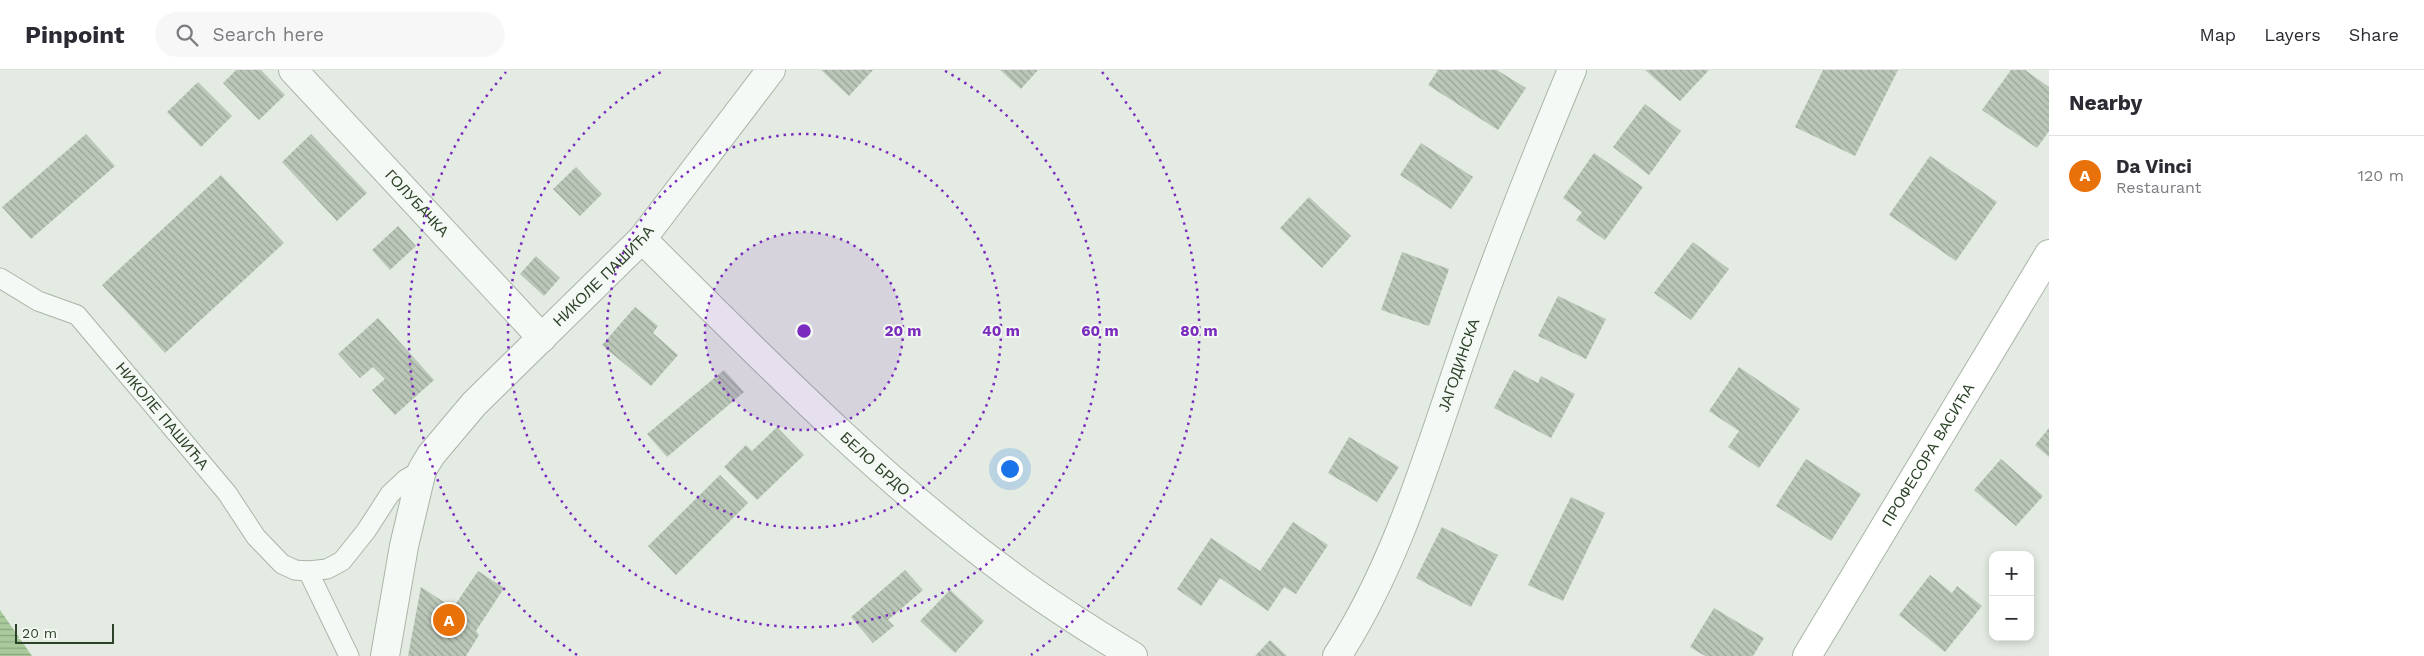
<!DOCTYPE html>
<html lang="en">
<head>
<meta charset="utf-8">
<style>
  :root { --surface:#fff; --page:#f7f7f7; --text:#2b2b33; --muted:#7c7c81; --line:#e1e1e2; --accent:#4e45d1 }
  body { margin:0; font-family:"Work Sans",sans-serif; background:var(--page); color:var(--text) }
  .controls { position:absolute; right:15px; bottom:15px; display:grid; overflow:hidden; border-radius:10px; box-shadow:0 2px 8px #0003 }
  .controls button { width:45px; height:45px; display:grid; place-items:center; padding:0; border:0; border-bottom:1px solid var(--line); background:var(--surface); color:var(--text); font:25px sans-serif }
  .scale { position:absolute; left:15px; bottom:12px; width:99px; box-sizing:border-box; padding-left:5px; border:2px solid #2d4329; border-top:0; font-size:14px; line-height:18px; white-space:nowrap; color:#2d4329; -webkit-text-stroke:4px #f3f8f2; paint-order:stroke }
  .you { position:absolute; left:1009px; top:398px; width:18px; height:18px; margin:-12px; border:4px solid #fff; border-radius:50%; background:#1a73e8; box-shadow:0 0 0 8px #1a73e833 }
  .badge { display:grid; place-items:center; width:32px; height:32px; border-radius:50%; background:var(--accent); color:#fff; font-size:16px; font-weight:700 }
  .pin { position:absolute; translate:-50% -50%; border:2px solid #fff; box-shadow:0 1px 5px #0006 }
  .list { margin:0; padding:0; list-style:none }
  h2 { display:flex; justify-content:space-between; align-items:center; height:65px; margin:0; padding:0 20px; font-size:21px }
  h2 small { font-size:16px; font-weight:400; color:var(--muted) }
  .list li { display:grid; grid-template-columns:32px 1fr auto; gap:15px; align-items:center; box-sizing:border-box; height:80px; padding:0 20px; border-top:1px solid var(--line) }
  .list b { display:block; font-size:19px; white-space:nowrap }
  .list p { margin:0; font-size:16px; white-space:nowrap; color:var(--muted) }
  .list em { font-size:16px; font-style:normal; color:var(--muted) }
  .icon { flex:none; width:28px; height:28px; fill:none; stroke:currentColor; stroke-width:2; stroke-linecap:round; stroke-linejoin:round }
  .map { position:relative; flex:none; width:2049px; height:586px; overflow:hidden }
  header { display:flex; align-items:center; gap:30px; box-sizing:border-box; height:70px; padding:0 25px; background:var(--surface); border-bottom:1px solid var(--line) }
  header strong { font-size:24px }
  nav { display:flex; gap:28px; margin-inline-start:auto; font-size:18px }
  .search { width:350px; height:45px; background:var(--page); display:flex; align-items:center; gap:12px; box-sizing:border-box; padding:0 18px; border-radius:28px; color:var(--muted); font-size:19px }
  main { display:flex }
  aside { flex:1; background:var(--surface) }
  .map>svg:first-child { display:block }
  .water { fill:url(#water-rules) }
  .building { fill:url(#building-back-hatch) }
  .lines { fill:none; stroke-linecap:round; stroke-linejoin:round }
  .lane-casing { stroke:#a9b5a7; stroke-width:21 }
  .street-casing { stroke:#a9b5a7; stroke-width:30 }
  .secondary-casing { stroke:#a9b5a7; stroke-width:30 }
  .lane { stroke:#f5f9f5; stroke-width:19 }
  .street { stroke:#f5f9f5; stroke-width:28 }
  .secondary { stroke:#fff; stroke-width:28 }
  .ring { fill:none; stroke:#7b2cbf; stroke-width:2.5; stroke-dasharray:2.5 5 }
  .labels { text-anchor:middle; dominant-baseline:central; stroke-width:4; stroke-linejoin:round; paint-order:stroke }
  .street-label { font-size:15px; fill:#2d4329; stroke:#f3f8f2 }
  .centre { fill:#7b2cbf; stroke:#f3f8f2; stroke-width:2.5 }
  .ring-label { font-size:15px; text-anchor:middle; font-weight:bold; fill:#7b2cbf; stroke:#f3f8f2; stroke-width:4; stroke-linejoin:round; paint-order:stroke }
</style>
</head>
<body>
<header>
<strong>Pinpoint</strong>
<div class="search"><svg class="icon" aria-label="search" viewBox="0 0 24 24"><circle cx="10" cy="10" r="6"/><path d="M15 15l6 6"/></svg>Search here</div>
<nav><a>Map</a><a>Layers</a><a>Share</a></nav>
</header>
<main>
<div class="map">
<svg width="2049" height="586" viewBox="0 0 2049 586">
  <defs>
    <pattern id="water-rules" width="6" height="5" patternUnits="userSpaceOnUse" patternTransform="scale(1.25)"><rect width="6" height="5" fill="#a9cb9c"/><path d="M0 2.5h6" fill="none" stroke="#8aa67f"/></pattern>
    <pattern id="building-back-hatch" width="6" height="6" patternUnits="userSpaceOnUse" patternTransform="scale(1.25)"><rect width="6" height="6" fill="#bbc8b9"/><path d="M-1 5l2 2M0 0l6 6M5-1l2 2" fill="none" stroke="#98a496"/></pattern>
  </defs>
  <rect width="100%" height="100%" fill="#e3ebe2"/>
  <path class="water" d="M 0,540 L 32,586 L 0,586 Z"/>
  <path class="building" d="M 236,0 L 261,0 L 285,25 L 259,50 L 223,13 Z
    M 821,0 L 873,0 L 849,26 Z
    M 1000,0 L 1038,0 L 1021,19 Z
    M 1438,0 L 1497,0 L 1526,18 L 1498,60 L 1428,15 Z
    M 1645,0 L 1709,0 L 1680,31 Z
    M 1823,0 L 1898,0 L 1855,86 L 1795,57 Z
    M 2011,0 L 2025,0 L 2049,17 L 2049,61 L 2037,78 L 1982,40 Z
    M 198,12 L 232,46 L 201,77 L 167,42 Z
    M 1645,34 L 1681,61 L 1649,105 L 1613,77 Z
    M 86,64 L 115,96 L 31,169 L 2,137 Z
    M 311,64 L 367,123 L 337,151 L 282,92 Z
    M 1421,73 L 1473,107 L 1451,139 L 1400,105 Z
    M 1594,83 L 1643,117 L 1605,170 L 1576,150 L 1582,142 L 1563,128 Z
    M 1930,86 L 1997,132 L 1956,191 L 1889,145 Z
    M 576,97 L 602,124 L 580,146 L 553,119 Z
    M 221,105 L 284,173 L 165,283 L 102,215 Z
    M 1309,127 L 1351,166 L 1322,198 L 1280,158 Z
    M 398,156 L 416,176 L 390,200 L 372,180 Z
    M 1693,172 L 1729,199 L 1691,250 L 1654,223 Z
    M 1402,182 L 1449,199 L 1429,256 L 1381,240 Z
    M 536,186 L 560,208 L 544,226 L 520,204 Z
    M 1558,226 L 1606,249 L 1586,289 L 1538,266 Z
    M 635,237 L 658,256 L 653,263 L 678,285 L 651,316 L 602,275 Z
    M 378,248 L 434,310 L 395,345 L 372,320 L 385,309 L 373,297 L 360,308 L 338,284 Z
    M 1739,297 L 1800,339 L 1759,398 L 1728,377 L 1739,361 L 1709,341 Z
    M 724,300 L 744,322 L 667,387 L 647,364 Z
    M 1514,300 L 1538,313 L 1541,306 L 1575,324 L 1551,368 L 1494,338 Z
    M 777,357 L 804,385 L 757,430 L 724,397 L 746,375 L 752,381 Z
    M 2049,358 L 2049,387 L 2035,375 Z
    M 1349,367 L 1399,397 L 1377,432 L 1328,403 Z
    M 1806,389 L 1861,424 L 1831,471 L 1776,436 Z
    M 2001,389 L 2043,426 L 2016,456 L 1974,420 Z
    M 720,405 L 748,433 L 676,505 L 648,476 Z
    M 1571,427 L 1605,443 L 1563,531 L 1528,515 Z
    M 1293,452 L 1328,475 L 1296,524 L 1284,517 L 1268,541 L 1220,508 L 1201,536 L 1177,519 L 1211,468 L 1260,501 Z
    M 1442,457 L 1498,485 L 1471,537 L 1416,508 Z
    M 905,500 L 923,520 L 888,550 L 894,556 L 873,573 L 851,547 Z
    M 478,501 L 504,518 L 476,561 L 479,565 L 466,586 L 408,586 L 421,517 L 453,538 Z
    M 1930,505 L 1952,523 L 1957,516 L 1982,536 L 1945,582 L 1899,545 Z
    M 950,520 L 984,551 L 955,583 L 920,551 Z
    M 1714,538 L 1764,568 L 1753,586 L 1705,586 L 1690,577 Z
    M 1270,570 L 1287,586 L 1255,586 Z"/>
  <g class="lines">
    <defs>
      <g id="lane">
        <path id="s1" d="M 0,208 L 38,231 L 77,245 L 227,423 L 256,467 L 282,494 L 295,500 L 308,501 L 327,499 L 342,491 L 366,461 L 390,424 L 406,409 L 422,400"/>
        <path d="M 308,501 L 349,586"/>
      </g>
      <g id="street">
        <path id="s2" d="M 293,0 L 542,268"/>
        <path id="s3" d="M 642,169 C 761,287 878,408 1013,507 C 1051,535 1092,561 1133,586"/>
        <path id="s4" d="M 385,586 L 404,476 L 422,400 L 431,385 L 474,334 L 642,169 L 771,0"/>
        <path id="s5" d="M 1337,586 C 1396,495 1427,388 1462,286 C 1495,189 1533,94 1572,0"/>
      </g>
      <g id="secondary">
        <path id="s6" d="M 1807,586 L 2049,184"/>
      </g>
    </defs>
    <use href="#lane" class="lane-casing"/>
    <use href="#street" class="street-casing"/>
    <use href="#secondary" class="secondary-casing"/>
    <use href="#lane" class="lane"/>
    <use href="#street" class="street"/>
    <use href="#secondary" class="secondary"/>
  </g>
  <circle cx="804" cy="261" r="99" fill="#7b2cbf" fill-opacity=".12"/>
  <g class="ring">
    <circle cx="804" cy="261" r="99"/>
    <circle cx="804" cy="261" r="197"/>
    <path d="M945 1A296 296 0 1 1 663 1"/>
    <path d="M577 585A395 395 0 0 1 506 2M1102 2A395 395 0 0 1 1031 585"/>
  </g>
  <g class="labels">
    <g class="street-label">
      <text stroke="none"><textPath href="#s2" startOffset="182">ГОЛУБАЧКА</textPath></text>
      <text stroke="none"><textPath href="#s4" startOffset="456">НИКОЛЕ ПАШИЋА</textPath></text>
      <text stroke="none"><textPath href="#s5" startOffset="316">ЈАГОДИНСКА</textPath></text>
      <text stroke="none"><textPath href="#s1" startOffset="218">НИКОЛЕ ПАШИЋА</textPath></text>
      <text stroke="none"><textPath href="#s6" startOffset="235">ПРОФЕСОРА ВАСИЋА</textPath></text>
      <text stroke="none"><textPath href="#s3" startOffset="324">БЕЛО БРДО</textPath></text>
    </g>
  </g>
  <circle cx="804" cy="261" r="8" class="centre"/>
  <g class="ring-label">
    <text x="903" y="266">20 m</text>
    <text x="1001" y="266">40 m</text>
    <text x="1100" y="266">60 m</text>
    <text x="1199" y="266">80 m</text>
  </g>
</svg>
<div class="controls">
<button>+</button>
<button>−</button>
</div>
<div class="scale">20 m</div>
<div class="you"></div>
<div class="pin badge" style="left:449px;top:550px;background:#e8710a">A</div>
</div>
<aside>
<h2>Nearby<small></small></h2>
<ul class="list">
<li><span class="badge" style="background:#e8710a">A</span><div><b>Da Vinci</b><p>Restaurant</p></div><em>120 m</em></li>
</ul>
</aside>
</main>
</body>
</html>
